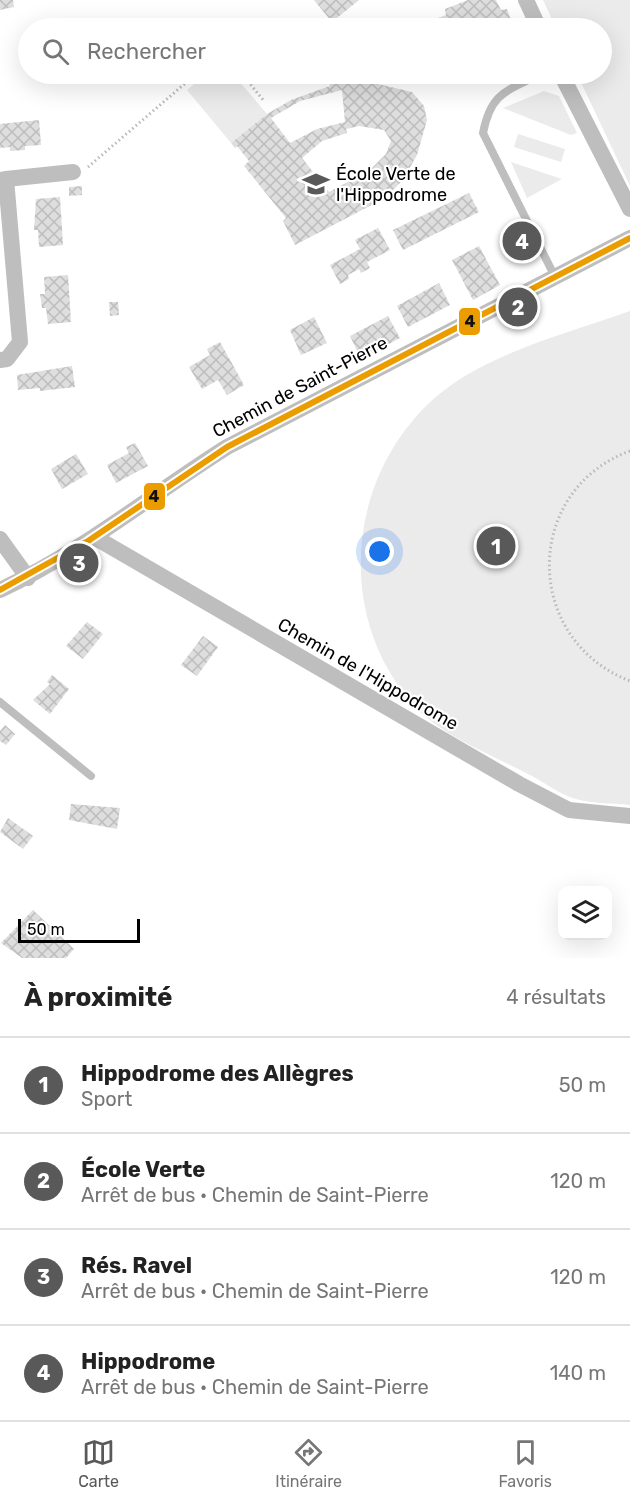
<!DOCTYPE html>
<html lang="fr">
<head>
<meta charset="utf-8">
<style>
  :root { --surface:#fff; --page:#f2f2f2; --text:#222; --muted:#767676; --line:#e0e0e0; --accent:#595959 }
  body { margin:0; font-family:Rubik,sans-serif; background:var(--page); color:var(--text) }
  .controls { position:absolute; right:18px; bottom:18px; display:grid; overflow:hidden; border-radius:12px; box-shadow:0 6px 24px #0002 }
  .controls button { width:54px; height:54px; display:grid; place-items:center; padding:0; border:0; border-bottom:2px solid var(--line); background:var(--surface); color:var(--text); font:30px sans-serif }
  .scale { position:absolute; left:18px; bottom:15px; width:122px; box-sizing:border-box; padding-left:6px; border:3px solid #000; border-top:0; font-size:16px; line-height:21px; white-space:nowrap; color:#000; -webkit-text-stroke:4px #fff; paint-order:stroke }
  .you { position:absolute; left:380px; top:552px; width:21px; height:21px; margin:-15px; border:4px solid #fff; border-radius:50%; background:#1a73e8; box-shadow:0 0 0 9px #1a73e833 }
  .badge { display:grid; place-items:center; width:39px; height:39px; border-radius:50%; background:var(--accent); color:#fff; font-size:20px; font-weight:700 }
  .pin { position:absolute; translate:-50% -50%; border:3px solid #fff; box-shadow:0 2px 6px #0006 }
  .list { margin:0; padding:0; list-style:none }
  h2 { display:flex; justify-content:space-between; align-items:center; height:78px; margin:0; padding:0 24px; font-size:26px }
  h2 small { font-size:20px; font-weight:400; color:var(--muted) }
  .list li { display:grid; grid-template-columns:39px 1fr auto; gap:18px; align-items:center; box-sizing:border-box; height:96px; padding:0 24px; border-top:2px solid var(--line) }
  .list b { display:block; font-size:22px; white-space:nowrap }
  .list p { margin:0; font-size:20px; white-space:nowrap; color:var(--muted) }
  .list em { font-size:20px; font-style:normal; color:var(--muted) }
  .icon { flex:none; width:33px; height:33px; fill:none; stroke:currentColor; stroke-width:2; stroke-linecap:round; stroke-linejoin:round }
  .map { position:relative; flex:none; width:630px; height:958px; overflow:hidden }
  .search { position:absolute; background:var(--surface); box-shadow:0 6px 24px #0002; left:18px; right:18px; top:18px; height:66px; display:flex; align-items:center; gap:15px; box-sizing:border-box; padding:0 21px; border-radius:33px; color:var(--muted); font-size:22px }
  .sheet { height:462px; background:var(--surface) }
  nav { display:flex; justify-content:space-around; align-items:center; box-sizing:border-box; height:84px; border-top:2px solid var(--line); background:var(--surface); font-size:16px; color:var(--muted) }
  nav a { display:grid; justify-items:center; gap:3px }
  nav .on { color:var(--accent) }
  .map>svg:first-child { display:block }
  .grass { fill:#ebebeb }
  .building { fill:url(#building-cross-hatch); fill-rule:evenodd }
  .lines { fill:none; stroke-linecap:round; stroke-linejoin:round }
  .path { stroke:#b9b9b9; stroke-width:3; stroke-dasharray:1.5 3; stroke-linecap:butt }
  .service { stroke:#bebebe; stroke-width:8 }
  .minor { stroke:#bebebe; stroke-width:16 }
  .bus-1-casing { stroke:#fff; stroke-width:10 }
  .bus-1 { stroke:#eb9d00; stroke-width:6 }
  .labels { text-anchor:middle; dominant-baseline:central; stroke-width:4.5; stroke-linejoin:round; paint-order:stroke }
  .poi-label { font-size:18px; fill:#000; stroke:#fff; text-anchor:start }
  .street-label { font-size:18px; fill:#000; stroke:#fff }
  .line-badge { stroke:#fff; stroke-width:2 }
  .pale-badge-label { font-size:16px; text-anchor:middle; font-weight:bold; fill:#111 }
</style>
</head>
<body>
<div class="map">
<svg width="630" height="958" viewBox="0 0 630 958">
  <defs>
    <pattern id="building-cross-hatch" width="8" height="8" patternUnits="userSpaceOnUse" patternTransform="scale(1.5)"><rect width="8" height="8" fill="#dedede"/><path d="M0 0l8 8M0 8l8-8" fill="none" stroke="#bdbdbd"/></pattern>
  </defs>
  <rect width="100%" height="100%" fill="#fff"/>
  <path class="grass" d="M 543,0 L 630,0 L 630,186 L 577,74 L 602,74 L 602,28 L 556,28 Z
    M 206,74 L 233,74 L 267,114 L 231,143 L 187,90 Z
    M 544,91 L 559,96 L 577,133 L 571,135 L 503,108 Z
    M 518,134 L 565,149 L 561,162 L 514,147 Z
    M 511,162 L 562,179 L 527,198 Z
    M 630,311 L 630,805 C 613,803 592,804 576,799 C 561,795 545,783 532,776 C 494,756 449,739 418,710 C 404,697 393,678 384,662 C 341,577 359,473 426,406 C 477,355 564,335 630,311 Z"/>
  <path class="building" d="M 0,0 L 13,0 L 14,7 L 0,10 Z
    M 314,0 L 359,0 L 332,22 Z
    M 468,0 L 496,0 L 501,10 L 507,9 L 511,20 L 516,18 L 520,28 L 412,28 L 446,15 L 445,9 Z
    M 373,74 L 380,74 L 378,84 L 412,92 L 424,106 L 427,120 L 417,155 L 403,180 L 385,198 L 295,245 L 283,221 L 286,218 L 244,166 L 249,161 L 237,146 L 235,148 L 231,143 L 267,114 L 291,100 L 330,86 L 329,80 L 371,76 ZM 342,90 L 345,122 L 317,129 L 290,143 L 271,118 L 300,101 ZM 359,126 L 384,130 L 391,141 L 386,154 L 369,171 L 329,192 L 302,158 L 322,141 L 347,133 L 346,129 Z
    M 412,74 L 499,74 L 471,83 L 450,84 L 424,81 Z
    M 39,120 L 41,145 L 25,146 L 25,150 L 10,151 L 10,147 L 0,148 L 0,124 Z
    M 82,186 L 82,195 L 69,196 L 69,187 Z
    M 469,193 L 479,212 L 403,250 L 393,230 Z
    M 60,197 L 63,245 L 39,247 L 38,230 L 34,230 L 36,199 Z
    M 378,228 L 390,250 L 367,262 L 370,268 L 361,273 L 359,269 L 348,275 L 349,279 L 340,284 L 330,265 L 360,249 L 355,240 Z
    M 479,246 L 500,285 L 473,300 L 452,260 Z
    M 68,275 L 71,322 L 48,324 L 46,308 L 42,308 L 40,294 L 45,294 L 44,277 Z
    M 439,283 L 450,305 L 408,327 L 397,306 Z
    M 109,302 L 118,302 L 119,315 L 110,316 Z
    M 388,316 L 400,338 L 361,359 L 350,336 Z
    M 314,317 L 327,343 L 301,355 L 290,330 Z
    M 220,342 L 244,385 L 227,395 L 218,380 L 202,389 L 189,367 L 210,355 L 207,349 Z
    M 72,366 L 75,387 L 40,391 L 40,388 L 18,390 L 17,375 Z
    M 135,443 L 148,466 L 116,483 L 107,465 L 129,453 L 126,447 Z
    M 76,454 L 88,474 L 62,489 L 51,469 Z
    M 87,622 L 103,634 L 83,659 L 66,646 Z
    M 203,636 L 218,647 L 197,676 L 181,665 Z
    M 52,675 L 69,689 L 50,714 L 33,700 L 50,684 L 47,682 Z
    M 5,725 L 15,734 L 6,745 L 0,741 L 0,731 Z
    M 71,804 L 120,808 L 117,829 L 69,820 Z
    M 8,818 L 33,836 L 23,849 L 0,832 Z
    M 33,910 L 74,949 L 66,958 L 22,958 L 1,943 Z"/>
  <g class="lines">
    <path class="path" d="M 242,74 L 264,101
      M 88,167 L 196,74
      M 630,451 C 523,490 522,639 630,681"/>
    <path class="service" d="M 541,74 C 507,91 491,92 483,133 L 555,277
      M 0,702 L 91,776"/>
    <path class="minor" d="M 526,0 L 539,28
      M 561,74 L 630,209
      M 6,179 L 73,172
      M 0,180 L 6,179 L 20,342 L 7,359 L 0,360
      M 96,538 L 519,784 L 569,810 L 630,816
      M 0,539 L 28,578
      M 0,590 C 82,552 151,495 227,447 L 630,238"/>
    <defs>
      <path id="bus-1" d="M 0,590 L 88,541 L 227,447 L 630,238"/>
    </defs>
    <use href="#bus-1" class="bus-1-casing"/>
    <use href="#bus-1" class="bus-1"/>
  </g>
  <defs>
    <symbol id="school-bare" viewBox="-9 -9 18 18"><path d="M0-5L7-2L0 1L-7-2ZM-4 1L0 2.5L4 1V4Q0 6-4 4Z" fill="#595959" stroke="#fff" stroke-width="2.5" paint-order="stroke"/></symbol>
  </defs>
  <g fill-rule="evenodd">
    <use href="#school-bare" x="297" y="165" width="38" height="38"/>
  </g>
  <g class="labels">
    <g class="poi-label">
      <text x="336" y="174">École Verte de<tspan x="336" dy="21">l'Hippodrome</tspan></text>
    </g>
    <g class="street-label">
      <text transform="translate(300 387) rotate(-28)">Chemin de Saint-Pierre</text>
      <text transform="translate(368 674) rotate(30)">Chemin de l'Hippodrome</text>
    </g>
  </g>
  <g class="line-badge">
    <rect x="458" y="307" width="23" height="29" rx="6" fill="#eb9d00"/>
    <rect x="143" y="482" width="23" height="29" rx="6" fill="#eb9d00"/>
  </g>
  <g class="pale-badge-label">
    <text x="470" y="327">4</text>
    <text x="154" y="502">4</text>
  </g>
</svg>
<div class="controls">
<button><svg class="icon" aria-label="layers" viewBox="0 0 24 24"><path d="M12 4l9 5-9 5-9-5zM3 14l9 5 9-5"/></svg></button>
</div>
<div class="scale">50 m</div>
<div class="you"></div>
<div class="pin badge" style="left:496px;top:546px">1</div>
<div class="pin badge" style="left:518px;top:307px">2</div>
<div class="pin badge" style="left:79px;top:563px">3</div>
<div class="pin badge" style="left:522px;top:241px">4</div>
<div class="search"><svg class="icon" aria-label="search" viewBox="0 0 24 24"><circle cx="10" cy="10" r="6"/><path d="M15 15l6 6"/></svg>Rechercher</div>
</div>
<section class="sheet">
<h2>À proximité<small>4 résultats</small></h2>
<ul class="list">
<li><span class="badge">1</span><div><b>Hippodrome des Allègres</b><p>Sport</p></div><em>50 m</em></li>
<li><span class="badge">2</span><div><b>École Verte</b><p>Arrêt de bus · Chemin de Saint-Pierre</p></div><em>120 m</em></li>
<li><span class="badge">3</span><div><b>Rés. Ravel</b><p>Arrêt de bus · Chemin de Saint-Pierre</p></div><em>120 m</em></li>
<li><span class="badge">4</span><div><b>Hippodrome</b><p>Arrêt de bus · Chemin de Saint-Pierre</p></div><em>140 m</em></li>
</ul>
</section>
<nav>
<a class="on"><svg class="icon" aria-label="map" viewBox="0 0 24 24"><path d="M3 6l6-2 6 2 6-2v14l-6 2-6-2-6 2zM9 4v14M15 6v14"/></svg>Carte</a>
<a><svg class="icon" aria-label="directions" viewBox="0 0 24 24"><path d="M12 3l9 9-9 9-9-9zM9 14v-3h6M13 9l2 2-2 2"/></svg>Itinéraire</a>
<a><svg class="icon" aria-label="saved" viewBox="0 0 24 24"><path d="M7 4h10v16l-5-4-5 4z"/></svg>Favoris</a>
</nav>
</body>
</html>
